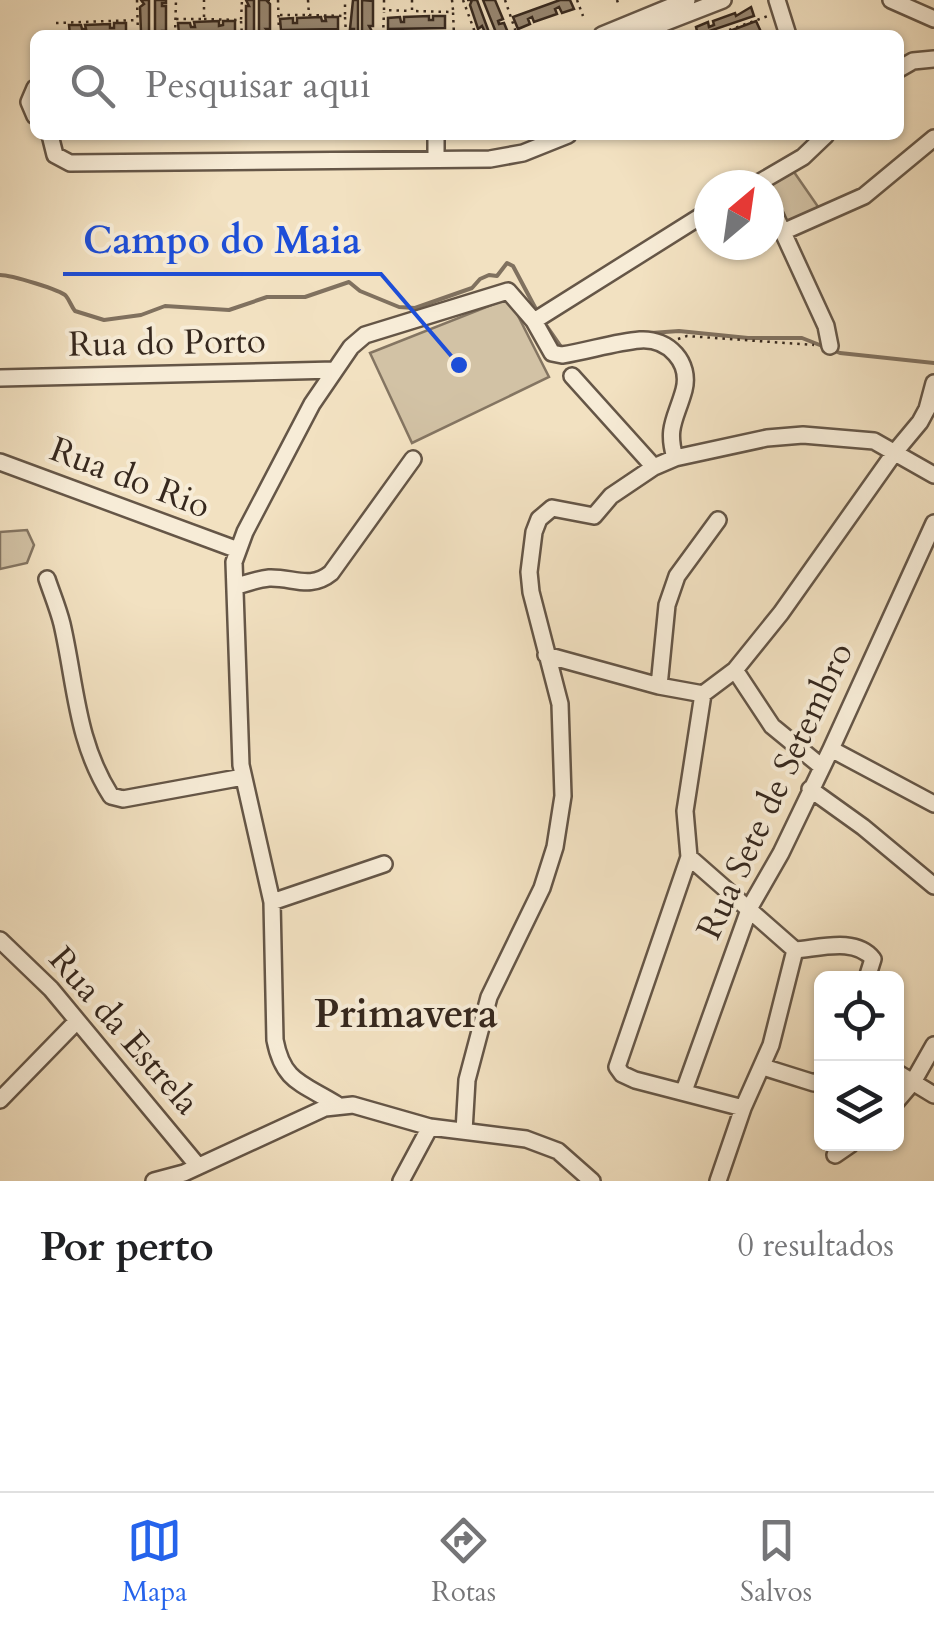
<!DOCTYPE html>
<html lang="pt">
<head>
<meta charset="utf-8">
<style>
  :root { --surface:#fff; --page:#f2f2f2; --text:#202124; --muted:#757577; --line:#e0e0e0; --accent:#2563eb }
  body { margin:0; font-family:Cardo,serif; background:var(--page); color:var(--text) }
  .controls { position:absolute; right:30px; bottom:30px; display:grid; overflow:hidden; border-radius:15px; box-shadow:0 2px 8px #0004 }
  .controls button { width:90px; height:90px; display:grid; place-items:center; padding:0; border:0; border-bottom:2px solid var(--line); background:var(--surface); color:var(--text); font:50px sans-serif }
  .compass { position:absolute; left:694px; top:170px; width:90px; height:90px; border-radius:50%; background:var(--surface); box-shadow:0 2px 8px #0004; rotate:29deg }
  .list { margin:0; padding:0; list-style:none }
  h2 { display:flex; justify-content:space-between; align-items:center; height:130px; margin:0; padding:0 40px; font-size:42px }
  h2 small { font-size:32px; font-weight:400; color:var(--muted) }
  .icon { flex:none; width:55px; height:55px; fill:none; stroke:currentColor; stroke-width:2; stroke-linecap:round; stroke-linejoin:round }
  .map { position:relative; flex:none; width:934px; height:1181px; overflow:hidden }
  .search { position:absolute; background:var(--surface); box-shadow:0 2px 8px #0004; left:30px; right:30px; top:30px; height:110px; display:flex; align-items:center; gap:25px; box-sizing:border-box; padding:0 35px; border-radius:15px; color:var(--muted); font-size:38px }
  .sheet { height:310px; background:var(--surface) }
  nav { display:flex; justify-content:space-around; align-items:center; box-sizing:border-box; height:140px; border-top:2px solid var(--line); background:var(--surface); font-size:28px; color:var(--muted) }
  nav a { display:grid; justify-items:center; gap:5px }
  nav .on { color:var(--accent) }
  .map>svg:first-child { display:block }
  .green { fill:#d2c2a5; stroke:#847562; stroke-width:2.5 }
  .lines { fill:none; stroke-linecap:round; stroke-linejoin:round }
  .stream { stroke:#80715f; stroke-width:4 }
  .building { fill:#988873; stroke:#36281e; stroke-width:2.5 }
  .minor-casing { stroke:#655647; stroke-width:20 }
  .path { stroke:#36281e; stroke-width:2.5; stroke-dasharray:2.5 5; stroke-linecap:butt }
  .minor { stroke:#f7ecd7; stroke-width:15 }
  .labels { text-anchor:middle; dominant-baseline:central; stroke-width:8; stroke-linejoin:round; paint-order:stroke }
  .street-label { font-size:35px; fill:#36281e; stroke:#f7ecd7 }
  .quarter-label { font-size:40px; font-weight:bold; fill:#36281e; stroke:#f7ecd7 }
  .leader { fill:none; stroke:#1d4ed8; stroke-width:4 }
  .callout-dot { fill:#1d4ed8; stroke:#f7ecd7; stroke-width:4 }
  .callout-label { font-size:38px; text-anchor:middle; font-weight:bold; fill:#1d4ed8; stroke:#f7ecd7; stroke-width:8; stroke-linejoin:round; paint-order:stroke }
</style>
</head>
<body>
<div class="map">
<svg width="934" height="1181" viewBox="0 0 934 1181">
  <rect width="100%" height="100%" fill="#f2e1c1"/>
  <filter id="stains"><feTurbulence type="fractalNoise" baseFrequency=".002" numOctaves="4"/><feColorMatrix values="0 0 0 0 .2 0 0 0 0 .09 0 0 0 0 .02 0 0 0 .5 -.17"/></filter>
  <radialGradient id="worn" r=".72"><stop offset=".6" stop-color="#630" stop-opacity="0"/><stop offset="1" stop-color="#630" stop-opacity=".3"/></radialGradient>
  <path class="green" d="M 794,172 L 821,211 L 787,227 L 769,193 L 769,185 Z
    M 509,298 L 549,377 L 412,443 L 370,353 Z
    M 27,530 L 34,545 L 27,563 L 0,569 L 0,532 Z"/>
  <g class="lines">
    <path class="stream" d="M 0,275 C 11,275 61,290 66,296 C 70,301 71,306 75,311 L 104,320 L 141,315 L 165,306 L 229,310 L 267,297 L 305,297 L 349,282 L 360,291 L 399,307 L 415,308 L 472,288 L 480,279 L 489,275 L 497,276 L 507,263 L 513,266 L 538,313
      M 543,321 L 561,347 L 565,347
      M 623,335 L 679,331 L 748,338 L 802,338 L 840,353 L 934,363"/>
  </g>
  <path class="building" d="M 141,0 L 149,0 L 149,35 L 141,32 L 140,7 L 144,4 Z
    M 155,0 L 166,0 L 166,3 L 162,3 L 162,6 L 166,6 L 166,31 L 162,31 L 162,35 L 155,35 Z
    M 246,0 L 254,0 L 254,35 L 246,31 L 246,6 L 249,6 Z
    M 259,0 L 270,0 L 266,0 L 270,4 L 270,29 L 266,29 L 271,35 L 259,35 Z
    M 353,0 L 358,0 L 358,35 L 350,35 L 354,33 L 354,29 L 350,29 Z
    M 362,0 L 373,1 L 373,26 L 369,26 L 374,35 L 362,35 Z
    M 467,0 L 477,0 L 490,35 L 480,35 L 484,30 L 482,26 L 478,29 L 470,5 L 472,0 Z
    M 483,0 L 495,0 L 503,19 L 498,21 L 499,24 L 504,23 L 509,35 L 497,35 Z
    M 560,0 L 570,0 L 574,9 L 562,13 L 559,7 L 555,9 L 557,14 L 534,22 L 532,17 L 528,19 L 530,24 L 518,29 L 513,17 Z
    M 751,7 L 754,16 L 698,35 L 696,27 L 708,22 L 709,27 L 714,25 L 713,21 L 735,13 L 736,16 Z
    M 429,16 L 429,20 L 433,20 L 433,16 L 445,16 L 445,28 L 388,29 L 388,18 L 400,17 L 401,22 L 404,22 L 404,17 Z
    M 321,17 L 322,21 L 326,21 L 325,17 L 338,17 L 338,29 L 281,30 L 280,19 L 293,18 L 293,23 L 297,23 L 297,18 Z
    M 219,21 L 219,26 L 223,25 L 223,21 L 235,21 L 235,33 L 179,34 L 178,23 L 190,23 L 191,27 L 195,27 L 194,22 Z
    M 756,21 L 762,34 L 719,35 Z
    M 114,23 L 126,23 L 126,35 L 70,35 L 69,25 L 81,25 L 82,29 L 86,29 L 85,25 L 110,24 L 110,28 L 114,28 Z"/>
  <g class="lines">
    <defs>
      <path id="minor" d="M 777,0 L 788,35
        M 891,0 L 934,19
        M 602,35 L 687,0
        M 633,35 L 723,0
        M 899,69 L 913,61 L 934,59
        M 35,88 L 29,102 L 35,116
        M 50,135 L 55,155 L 70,163 L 490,159 L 523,153 L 568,135
        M 436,158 L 436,135
        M 755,185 L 803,157 L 826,135
        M 769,202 L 826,326 L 830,346
        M 785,231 L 864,196 L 934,138
        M 534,321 L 709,211
        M 572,376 L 654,467
        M 0,378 L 335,370
        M 0,462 L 238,550
        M 47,579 C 52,594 58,608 62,624 C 76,685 76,741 111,796 L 123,799 L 243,777
        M 237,586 C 247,583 258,579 269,578 C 293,577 310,590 331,573 L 413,459
        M 546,655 L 659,686 L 703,694
        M 735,670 L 772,726 L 822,767
        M 659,686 L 667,605 L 677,576 L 718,520
        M 831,749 L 934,804
        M 810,789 L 863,827 L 934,886
        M 689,857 L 795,950 C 820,948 856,937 873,959 L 867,978
        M 272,902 L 384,864
        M 0,940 L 51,989 L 198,1166
        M 763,1067 L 814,1083 L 822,1079
        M 896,1072 L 934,1095
        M 684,1091 L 750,907 L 781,853 L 831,749 L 934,523
        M 0,1100 L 77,1021
        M 896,1102 L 913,1082 L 934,1045
        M 336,1104 C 302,1083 283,1082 275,1040 L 272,902 L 241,765 L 234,562 L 245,532 L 312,404 L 351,347 L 365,335 L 508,291 L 534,321 L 552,353 L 562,355 C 588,351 615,342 640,340 C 669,338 691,363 684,390 C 676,419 666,427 675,458
        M 743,1108 L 635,1080 L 622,1074 L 617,1067 L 689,857 L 685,811 L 703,694 L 735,670 L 781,613 L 895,452 L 920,422 L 927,409 L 934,383
        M 464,1131 L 467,1080 L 489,997 L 542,888 L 555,847 L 563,796 L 560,704 L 531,592 L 529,572 L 534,532 L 539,519 L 552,508 L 594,516 L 611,496 L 654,467 L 675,458 L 767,438 L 803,435 L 874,441 L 934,475
        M 835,1155 L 851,1144
        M 154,1181 L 184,1173 L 325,1108 L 353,1105 L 430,1127 L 526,1139 L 558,1151 L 592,1181
        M 401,1181 L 430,1127
        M 718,1181 L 743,1108 L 771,1045 L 795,950"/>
    </defs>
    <use href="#minor" class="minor-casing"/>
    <path class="path" d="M 137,0 L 138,35
      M 278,0 L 279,35
      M 308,0 L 309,15 L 345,16 L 345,0
      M 384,0 L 384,10 L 410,11
      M 412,0 L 412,11 L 453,12 L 454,35
      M 452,0 L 453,10
      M 463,0 L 476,35
      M 505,0 L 517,35
      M 577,0 L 583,16
      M 617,0 L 618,3
      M 280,15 L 307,15
      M 345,17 L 346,35
      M 176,19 L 204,19 L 204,0
      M 204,19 L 241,20 L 242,0
      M 241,21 L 242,35
      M 56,23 L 137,20
      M 175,35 L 176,0
      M 383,35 L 384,12
      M 715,35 L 768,16
      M 678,339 L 687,336 L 814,345"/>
    <use href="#minor" class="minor"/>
  </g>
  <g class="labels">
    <g class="street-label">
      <text transform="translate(167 343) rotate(-1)">Rua do Porto</text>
      <text transform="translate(130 478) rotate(21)">Rua do Rio</text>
      <text transform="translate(775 791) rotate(-65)">Rua Sete de Setembro</text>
      <text transform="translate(124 1031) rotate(49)">Rua da Estrela</text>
    </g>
    <g class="quarter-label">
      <text x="406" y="1014">Primavera</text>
    </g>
  </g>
  <path class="leader" d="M459 365L381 274H63"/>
  <circle class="callout-dot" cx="459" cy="365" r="10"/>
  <g class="callout-label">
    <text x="222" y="253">Campo do Maia</text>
  </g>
  <rect width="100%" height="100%" filter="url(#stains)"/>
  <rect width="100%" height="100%" fill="url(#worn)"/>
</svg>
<div class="controls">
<button><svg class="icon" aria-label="locate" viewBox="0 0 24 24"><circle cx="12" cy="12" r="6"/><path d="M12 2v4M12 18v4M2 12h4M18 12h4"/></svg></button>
<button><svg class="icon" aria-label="layers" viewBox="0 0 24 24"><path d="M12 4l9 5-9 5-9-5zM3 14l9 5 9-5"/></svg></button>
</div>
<svg class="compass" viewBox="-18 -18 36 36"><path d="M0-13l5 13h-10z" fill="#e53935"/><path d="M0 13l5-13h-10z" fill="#757577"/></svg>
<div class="search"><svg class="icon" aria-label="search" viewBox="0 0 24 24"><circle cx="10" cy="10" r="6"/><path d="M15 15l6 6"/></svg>Pesquisar aqui</div>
</div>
<section class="sheet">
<h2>Por perto<small>0 resultados</small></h2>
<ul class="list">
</ul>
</section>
<nav>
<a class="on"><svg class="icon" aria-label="map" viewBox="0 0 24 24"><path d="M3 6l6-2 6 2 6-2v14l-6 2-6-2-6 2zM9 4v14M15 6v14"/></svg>Mapa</a>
<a><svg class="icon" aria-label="directions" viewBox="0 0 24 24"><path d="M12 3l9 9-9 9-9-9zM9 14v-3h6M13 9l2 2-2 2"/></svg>Rotas</a>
<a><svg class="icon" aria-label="saved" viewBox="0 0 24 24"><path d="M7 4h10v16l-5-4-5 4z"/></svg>Salvos</a>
</nav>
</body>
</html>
